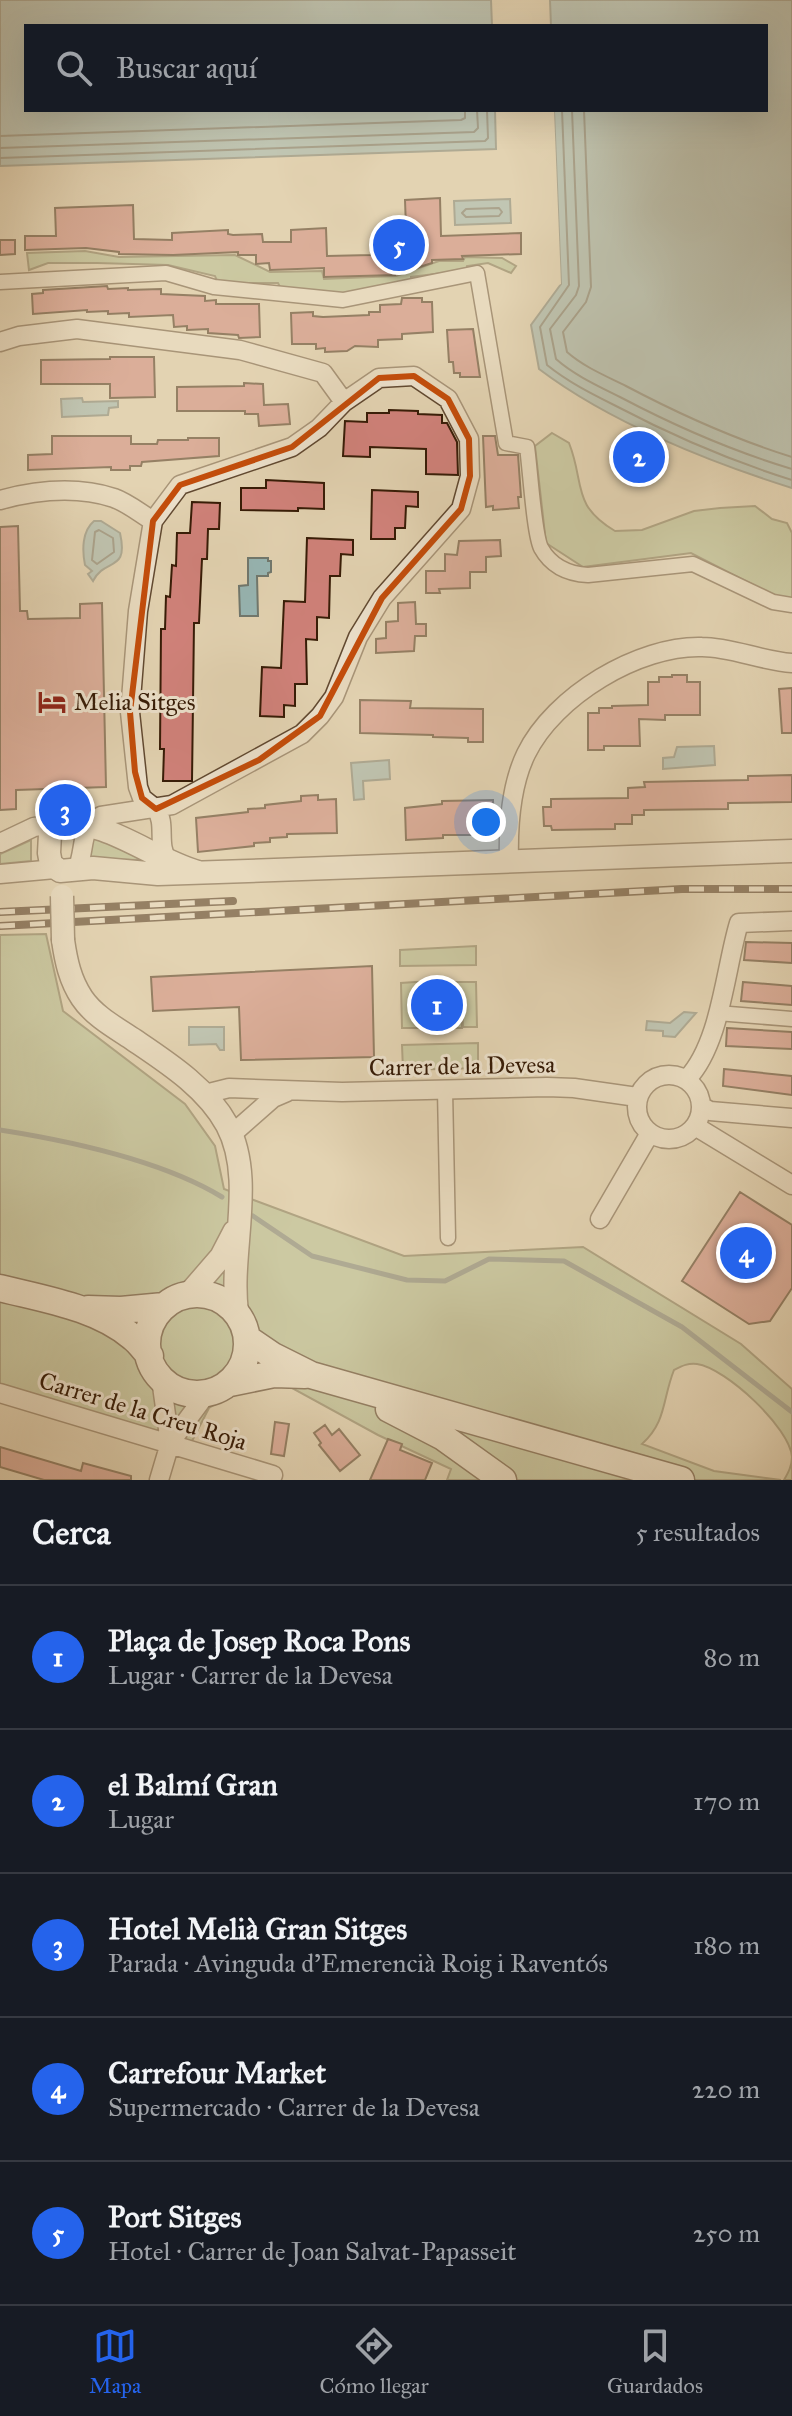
<!DOCTYPE html>
<html lang="es">
<head>
<meta charset="utf-8">
<style>
  :root { --surface:#171b24; --page:#20242c; --text:#f1f3f6; --muted:#9ea1a6; --line:#363941; --accent:#2563eb }
  body { margin:0; font-family:"IM FELL Great Primer",serif; background:var(--page); color:var(--text) }
  .you { position:absolute; left:486px; top:822px; width:28px; height:28px; margin:-20px; border:6px solid #fff; border-radius:50%; background:#1a73e8; box-shadow:0 0 0 12px #1a73e833 }
  .badge { display:grid; place-items:center; width:52px; height:52px; border-radius:50%; background:var(--accent); color:#fff; font-size:26px; font-weight:700 }
  .pin { position:absolute; translate:-50% -50%; border:4px solid #fff; box-shadow:0 2px 8px #0006 }
  .list { margin:0; padding:0; list-style:none }
  h2 { display:flex; justify-content:space-between; align-items:center; height:104px; margin:0; padding:0 32px; font-size:34px }
  h2 small { font-size:26px; font-weight:400; color:var(--muted) }
  .list li { display:grid; grid-template-columns:52px 1fr auto; gap:24px; align-items:center; box-sizing:border-box; height:144px; padding:0 32px; border-top:2px solid var(--line) }
  .list b { display:block; font-size:30px; white-space:nowrap }
  .list p { margin:0; font-size:26px; white-space:nowrap; color:var(--muted) }
  .list em { font-size:26px; font-style:normal; color:var(--muted) }
  .icon { flex:none; width:44px; height:44px; fill:none; stroke:currentColor; stroke-width:2; stroke-linecap:round; stroke-linejoin:round }
  .map { position:relative; flex:none; width:792px; height:1480px; overflow:hidden }
  .search { position:absolute; background:var(--surface); box-shadow:0 8px 32px #0002; left:24px; right:24px; top:24px; height:88px; display:flex; align-items:center; gap:20px; box-sizing:border-box; padding:0 28px; border-radius:0px; color:var(--muted); font-size:30px }
  .sheet { height:824px; background:var(--surface) }
  nav { display:flex; justify-content:space-around; align-items:center; box-sizing:border-box; height:112px; border-top:2px solid var(--line); background:var(--surface); font-size:22px; color:var(--muted) }
  nav a { display:grid; justify-items:center; gap:4px }
  nav .on { color:var(--accent) }
  .map>svg:first-child { display:block }
  .green { fill:#b0bd8f; stroke:#736c4a; stroke-width:2 }
  .water { fill:#97b6b4; stroke:#70786e; stroke-width:2 }
  .pier { fill:#e3d3b2 }
  .lines { fill:none; stroke-linecap:round; stroke-linejoin:round }
  .shore { stroke:#66685d; stroke-width:2 }
  .stream { stroke:#70786e; stroke-width:5 }
  .building { fill:#d1827b; stroke:#361b06; stroke-width:2 }
  .pedestrian-casing { stroke:#614931; stroke-width:17 }
  .minor-casing { stroke:#614931; stroke-width:21 }
  .tertiary-casing { stroke:#614931; stroke-width:25 }
  .secondary-casing { stroke:#361b06; stroke-width:29 }
  .pedestrian { stroke:#ede2cd; stroke-width:14 }
  .minor { stroke:#ede2cd; stroke-width:18 }
  .tertiary { stroke:#ede2cd; stroke-width:22 }
  .secondary { stroke:#ede2cd; stroke-width:26 }
  .rail-casing { stroke:#361b06; stroke-width:8 }
  .rail { stroke:#ede2cd; stroke-width:5; stroke-dasharray:15; stroke-linecap:butt }
  .tertiary-bridge-casing { stroke:#614931; stroke-width:25; stroke-linecap:butt }
  .tertiary-bridge { stroke:#ede2cd; stroke-width:22 }
  .marked { fill:none; stroke:#c44d0b; stroke-width:6; stroke-linejoin:round }
  .labels { text-anchor:middle; dominant-baseline:central; stroke-width:6; stroke-linejoin:round; paint-order:stroke }
  .poi-label { font-size:24px; fill:#361b06; stroke:#ede2cd; text-anchor:start }
  .street-label { font-size:24px; fill:#361b06; stroke:#ede2cd }
</style>
</head>
<body>
<div class="map">
<svg width="792" height="1480" viewBox="0 0 792 1480">
  <rect width="100%" height="100%" fill="#e3d3b2"/>
  <filter id="stains"><feTurbulence type="fractalNoise" baseFrequency=".0025" numOctaves="4"/><feColorMatrix values="0 0 0 0 .2 0 0 0 0 .09 0 0 0 0 .02 0 0 0 .5 -.17"/></filter>
  <radialGradient id="worn" r=".72"><stop offset=".6" stop-color="#630" stop-opacity="0"/><stop offset="1" stop-color="#630" stop-opacity=".3"/></radialGradient>
  <path class="green" d="M 85,251 L 119,257 L 235,255 L 270,272 L 322,271 L 324,279 L 396,276 L 439,261 L 463,261 L 465,257 L 502,258 L 516,266 L 511,273 L 488,263 L 467,266 L 467,270 L 411,277 L 411,282 L 344,295 L 282,291 L 278,283 L 218,283 L 215,276 L 168,265 L 97,263 L 48,263 L 29,270 L 27,253 Z
    M 552,433 L 569,443 C 585,483 571,505 615,531 L 642,530 L 694,511 L 720,508 L 755,506 L 772,519 L 787,523 L 792,533 L 792,599 L 775,596 L 691,553 L 583,567 L 546,543 L 535,446 Z
    M 94,837 L 140,858 L 140,860 L 91,859 L 89,856 Z
    M 31,840 L 31,861 L 0,864 L 0,854 Z
    M 46,934 L 63,1011 L 185,1104 L 215,1146 L 224,1189 L 404,1256 L 583,1247 L 741,1344 L 792,1389 L 792,1480 L 784,1480 C 788,1473 792,1466 792,1457 C 790,1428 726,1368 697,1364 C 687,1363 682,1366 674,1370 C 662,1400 667,1421 642,1444 L 714,1471 L 781,1480 L 447,1480 L 451,1469 L 378,1435 L 283,1383 L 232,1394 L 209,1408 L 191,1443 L 0,1386 L 0,935 Z
    M 476,946 L 476,965 L 400,966 L 400,950 Z
    M 415,982 L 476,982 L 477,1027 L 463,1027 L 462,1008 L 462,1028 L 402,1028 L 401,983 Z
    M 478,1043 L 478,1068 L 403,1070 L 402,1045 Z"/>
  <path class="water" d="M 0,0 L 491,0 L 492,26 L 26,26 L 26,110 L 495,110 L 496,149 L 0,166 Z
    M 550,0 L 792,0 L 792,488 C 709,462 609,422 539,369 L 531,325 L 561,284 L 554,110 L 766,110 L 766,26 L 551,26 Z
    M 510,199 L 511,223 L 455,225 L 454,201 Z
    M 82,398 L 83,402 L 118,401 L 118,407 L 109,408 L 108,415 L 62,417 L 61,399 Z
    M 94,521 L 101,521 L 120,533 C 129,573 105,557 93,581 L 88,574 L 92,571 L 85,565 C 82,550 82,531 94,521 Z
    M 248,558 L 268,558 L 268,561 L 271,561 L 271,572 L 268,573 L 268,576 L 257,576 L 258,616 L 240,616 L 239,586 L 248,585 Z
    M 714,746 L 715,765 L 663,769 L 663,758 L 674,757 L 677,747 Z
    M 389,760 L 390,779 L 363,781 L 364,799 L 354,800 L 351,763 Z
    M 684,1012 L 696,1013 L 675,1037 L 663,1036 L 663,1031 L 646,1030 L 647,1021 L 670,1023 Z
    M 189,1027 L 224,1027 L 224,1050 L 220,1050 L 216,1044 L 189,1045 Z"/>
  <path class="pier" d="M 550,110 L 554,110 L 561,284 L 555,286 Z"/>
  <g class="lines">
    <path class="shore" d="M 562,110 L 569,285 L 540,327 L 547,365 C 568,382 592,394 616,406 C 673,436 731,461 792,480
      M 572,110 L 579,286 L 576,295 L 550,329 L 556,359 C 574,375 598,386 620,397 C 675,426 732,451 792,469
      M 584,110 L 591,287 L 586,302 L 563,332 L 567,352 C 584,367 606,376 626,386 C 679,414 734,439 792,457
      M 0,136 L 461,120 L 465,118 L 465,110
      M 0,148 L 474,132 L 478,128 L 477,110
      M 0,158 L 485,141 L 488,138 L 487,110
      M 499,208 L 502,212 L 499,216 L 466,217 L 462,213 L 466,209 Z
      M 99,530 L 113,538 L 114,552 L 97,564 L 92,560 L 95,532 Z"/>
    <path class="stream" d="M 0,1130 C 70,1141 161,1160 222,1197
      M 253,1216 L 312,1256 L 407,1280 L 445,1281 L 489,1259 L 564,1261 L 682,1327 L 792,1412"/>
  </g>
  <path class="building" d="M 440,198 L 441,236 L 521,233 L 521,254 L 462,256 L 463,259 L 432,260 L 432,263 L 407,271 L 395,272 L 395,275 L 324,277 L 324,268 L 270,270 L 269,263 L 256,264 L 256,255 L 238,255 L 238,252 L 173,255 L 119,254 L 119,252 L 86,248 L 25,250 L 25,236 L 56,236 L 55,208 L 133,205 L 134,239 L 172,240 L 172,233 L 228,230 L 228,234 L 233,235 L 262,234 L 263,242 L 291,242 L 291,230 L 326,228 L 327,256 L 371,255 L 371,240 L 384,239 L 383,229 L 406,228 L 405,200 Z
    M 0,240 L 15,240 L 15,254 L 0,255 Z
    M 107,286 L 108,289 L 128,288 L 128,290 L 161,289 L 161,294 L 205,296 L 205,301 L 216,300 L 216,304 L 259,304 L 260,337 L 239,338 L 238,335 L 208,333 L 208,329 L 187,330 L 187,326 L 174,327 L 173,315 L 129,317 L 129,313 L 108,314 L 108,311 L 87,312 L 87,310 L 33,314 L 32,294 L 43,293 L 43,290 Z
    M 422,298 L 422,302 L 432,302 L 433,332 L 402,334 L 402,339 L 378,340 L 378,347 L 355,346 L 347,351 L 325,352 L 325,348 L 316,349 L 316,344 L 292,344 L 291,313 L 313,312 L 313,316 L 323,317 L 369,315 L 369,312 L 380,312 L 380,305 L 401,304 L 402,298 Z
    M 473,329 L 480,377 L 460,377 L 460,373 L 454,373 L 453,362 L 449,362 L 447,330 Z
    M 110,357 L 154,357 L 155,397 L 110,398 L 110,384 L 41,384 L 41,360 L 110,359 Z
    M 244,383 L 263,384 L 264,405 L 288,404 L 290,424 L 259,426 L 258,414 L 245,414 L 245,411 L 177,411 L 177,387 L 244,386 Z
    M 389,410 L 418,411 L 418,414 L 442,415 L 442,423 L 447,423 L 457,442 L 458,475 L 426,474 L 426,449 L 370,447 L 370,457 L 343,456 L 345,421 L 367,422 L 367,413 L 389,413 Z
    M 52,436 L 131,436 L 131,444 L 157,444 L 158,440 L 188,440 L 188,438 L 219,438 L 219,456 L 142,462 L 141,466 L 130,466 L 130,470 L 111,470 L 111,467 L 28,470 L 28,455 L 52,454 Z
    M 483,436 L 495,436 L 498,455 L 518,455 L 521,497 L 518,497 L 519,508 L 493,510 L 493,506 L 486,507 Z
    M 266,480 L 324,483 L 324,509 L 298,508 L 298,511 L 241,510 L 241,488 L 266,488 Z
    M 372,490 L 418,492 L 418,507 L 406,506 L 405,528 L 395,528 L 395,539 L 371,539 Z
    M 192,502 L 220,503 L 219,529 L 208,529 L 207,559 L 202,559 L 199,623 L 194,623 L 192,781 L 163,781 L 164,749 L 160,749 L 161,629 L 165,629 L 166,596 L 170,597 L 172,565 L 176,566 L 177,533 L 190,533 Z
    M 18,526 L 20,611 L 27,611 L 28,619 L 80,618 L 80,604 L 102,603 L 106,787 L 16,790 L 16,809 L 0,810 L 0,527 Z
    M 307,538 L 353,540 L 353,555 L 341,554 L 340,576 L 330,576 L 329,618 L 317,617 L 317,640 L 306,639 L 307,684 L 295,684 L 295,706 L 284,705 L 284,717 L 260,716 L 262,667 L 281,668 L 284,601 L 305,602 Z
    M 500,540 L 501,556 L 486,557 L 486,572 L 470,572 L 470,588 L 439,589 L 440,593 L 426,593 L 426,571 L 445,571 L 445,554 L 457,555 L 459,541 Z
    M 415,602 L 416,624 L 426,624 L 426,636 L 415,636 L 414,651 L 376,653 L 376,639 L 386,638 L 386,622 L 398,621 L 398,603 Z
    M 672,675 L 687,675 L 687,682 L 700,682 L 700,715 L 665,715 L 665,720 L 639,719 L 640,746 L 604,746 L 604,750 L 588,750 L 588,713 L 599,713 L 599,708 L 612,708 L 612,706 L 648,705 L 648,682 L 659,682 L 659,677 L 672,677 Z
    M 792,688 L 792,733 L 782,733 L 779,689 Z
    M 360,700 L 411,701 L 410,708 L 483,709 L 483,742 L 468,742 L 468,738 L 433,737 L 433,735 L 360,733 Z
    M 792,775 L 792,802 L 728,803 L 728,809 L 644,810 L 644,815 L 632,815 L 632,824 L 615,824 L 615,829 L 552,830 L 551,826 L 544,826 L 543,807 L 551,807 L 551,799 L 628,798 L 628,788 L 645,787 L 644,782 L 748,780 L 748,776 Z
    M 318,795 L 318,800 L 336,799 L 337,833 L 287,834 L 287,837 L 270,838 L 270,842 L 254,843 L 254,846 L 198,852 L 196,818 L 248,812 L 248,809 L 265,808 L 265,805 L 301,801 L 301,796 Z
    M 493,800 L 494,835 L 443,835 L 443,838 L 406,840 L 405,808 L 442,804 L 442,801 Z
    M 746,942 L 792,943 L 792,963 L 744,960 Z
    M 372,966 L 374,1057 L 241,1060 L 239,1007 L 153,1011 L 151,977 Z
    M 743,982 L 792,986 L 792,1005 L 741,1001 Z
    M 727,1028 L 792,1032 L 792,1049 L 726,1046 Z
    M 724,1069 L 792,1076 L 792,1095 L 723,1086 Z
    M 740,1192 L 792,1225 L 792,1288 L 770,1321 L 749,1324 L 682,1281 Z
    M 275,1422 L 289,1424 L 284,1456 L 271,1454 Z
    M 325,1425 L 332,1435 L 339,1429 L 360,1455 L 340,1471 L 319,1445 L 321,1443 L 314,1433 Z
    M 388,1439 L 402,1444 L 400,1450 L 432,1463 L 425,1480 L 370,1480 Z
    M 0,1447 L 81,1471 L 83,1463 L 131,1476 L 131,1480 L 44,1480 L 0,1467 Z"/>
  <g class="lines">
    <defs>
      <path id="pedestrian" d="M 0,282 L 166,273 L 214,287 L 343,300 L 477,273 L 506,443 L 527,447 C 530,467 534,534 541,548 C 551,566 568,574 588,575 L 693,564 L 773,602 L 792,605
        M 717,1013 L 792,1019
        M 445,1090 L 448,1238"/>
      <path id="minor" d="M 0,342 L 19,336 L 77,329 L 240,350 L 323,373 L 344,402
        M 0,500 C 37,490 77,486 114,498 C 128,503 141,514 153,521
        M 156,809 C 167,825 156,843 168,862
        M 0,843 L 34,827 L 58,823
        M 509,862 C 508,827 511,785 526,754 C 554,696 639,645 702,647 C 731,647 762,661 792,663
        M 77,869 C 86,851 79,825 101,816 L 172,805 L 302,734 L 320,716 L 334,697 L 358,637 L 382,598 L 461,509 L 470,476 L 469,439 L 448,399 L 414,376 L 379,378 L 344,402 L 319,428 L 292,447 L 180,485 L 153,521 L 138,611 L 130,712 L 138,787 L 142,798 L 156,809
        M 0,874 L 55,869
        M637 1107a32 32 0 1 1 64 0a32 32 0 1 1-64 0Z
        M 687,1079 C 721,1043 725,969 739,923 L 792,921
        M 205,1094 L 229,1088 L 342,1092 L 547,1087 L 574,1088 L 637,1097
        M 701,1106 L 710,1111 L 792,1118
        M 695,1126 L 792,1185
        M 231,1135 L 273,1098 L 287,1092
        M 600,1219 L 650,1133
        M 161,1379 L 170,1443
        M 0,1393 L 273,1475
        M 159,1480 L 170,1443 L 207,1393"/>
      <path id="tertiary" d="M 198,872 C 152,859 107,819 58,823 L 50,834 L 49,853 L 51,864 L 60,871 L 93,868 L 158,874 L 248,871 L 792,851
        M 63,940 C 66,961 70,980 82,998 C 94,1016 116,1028 134,1040 C 168,1063 207,1088 227,1125 C 256,1179 229,1253 237,1312
        M 189,1294 L 221,1257 L 234,1232"/>
      <path id="secondary" d="M 0,1288 C 43,1299 97,1307 132,1337 C 139,1342 144,1350 150,1356
        M147 1344a50 50 0 1 1 100 0a50 50 0 1 1-100 0Z
        M 88,1309 L 121,1310 L 164,1306
        M 248,1339 L 273,1356 L 311,1375 L 681,1480
        M 230,1383 L 274,1374 L 305,1375
        M 389,1409 L 443,1437 L 503,1480"/>
    </defs>
    <use href="#pedestrian" class="pedestrian-casing"/>
    <use href="#minor" class="minor-casing"/>
    <use href="#tertiary" class="tertiary-casing"/>
    <use href="#secondary" class="secondary-casing"/>
    <use href="#pedestrian" class="pedestrian"/>
    <use href="#minor" class="minor"/>
    <use href="#tertiary" class="tertiary"/>
    <use href="#secondary" class="secondary"/>
    <defs>
      <path id="rail" d="M 0,912 L 233,901
        M 0,926 L 682,889 L 792,889"/>
    </defs>
    <use href="#rail" class="rail-casing"/>
    <use href="#rail" class="rail"/>
    <defs>
      <path id="tertiary-bridge" d="M 62,896 L 63,940"/>
    </defs>
    <use href="#tertiary-bridge" class="tertiary-bridge-casing"/>
    <use href="#tertiary-bridge" class="tertiary-bridge"/>
  </g>
  <path d="M0 0H792V1480H0ZM 414,376 L 448,399 L 469,439 L 470,476 L 461,509 L 382,598 L 320,716 L 259,760 L 156,809 L 142,798 L 135,772 L 130,712 L 153,521 L 180,485 L 292,447 L 379,378 Z" fill="#e3d3b2" fill-opacity=".55" fill-rule="evenodd"/>
  <path class="marked" d="M 414,376 L 448,399 L 469,439 L 470,476 L 461,509 L 382,598 L 320,716 L 259,760 L 156,809 L 142,798 L 135,772 L 130,712 L 153,521 L 180,485 L 292,447 L 379,378 Z"/>
  <defs>
    <symbol id="hotel-bare" viewBox="-9 -9 18 18"><path d="M-6-4.5h1.5V1H6V5H4.5V3h-9V5H-6ZM-4 0a1.8 1.8 0 1 1 3.6 0ZM.5 0V-2.5h3Q6-2.5 6 0Z" fill="#8f2418" stroke="#ede2cd" stroke-width="2.5" paint-order="stroke"/></symbol>
  </defs>
  <g fill-rule="evenodd">
    <use href="#hotel-bare" x="32" y="682" width="40" height="40"/>
  </g>
  <g class="labels">
    <g class="poi-label">
      <text x="74" y="702">Melia Sitges</text>
    </g>
    <g class="street-label">
      <text transform="translate(462 1066) rotate(-1)">Carrer de la Devesa</text>
      <text transform="translate(143 1411) rotate(17)">Carrer de la Creu Roja</text>
    </g>
  </g>
  <rect width="100%" height="100%" filter="url(#stains)"/>
  <rect width="100%" height="100%" fill="url(#worn)"/>
</svg>
<div class="you"></div>
<div class="pin badge" style="left:437px;top:1005px">1</div>
<div class="pin badge" style="left:639px;top:457px">2</div>
<div class="pin badge" style="left:65px;top:810px">3</div>
<div class="pin badge" style="left:746px;top:1253px">4</div>
<div class="pin badge" style="left:399px;top:245px">5</div>
<div class="search"><svg class="icon" aria-label="search" viewBox="0 0 24 24"><circle cx="10" cy="10" r="6"/><path d="M15 15l6 6"/></svg>Buscar aquí</div>
</div>
<section class="sheet">
<h2>Cerca<small>5 resultados</small></h2>
<ul class="list">
<li><span class="badge">1</span><div><b>Plaça de Josep Roca Pons</b><p>Lugar · Carrer de la Devesa</p></div><em>80 m</em></li>
<li><span class="badge">2</span><div><b>el Balmí Gran</b><p>Lugar</p></div><em>170 m</em></li>
<li><span class="badge">3</span><div><b>Hotel Melià Gran Sitges</b><p>Parada · Avinguda d'Emerencià Roig i Raventós</p></div><em>180 m</em></li>
<li><span class="badge">4</span><div><b>Carrefour Market</b><p>Supermercado · Carrer de la Devesa</p></div><em>220 m</em></li>
<li><span class="badge">5</span><div><b>Port Sitges</b><p>Hotel · Carrer de Joan Salvat-Papasseit</p></div><em>250 m</em></li>
</ul>
</section>
<nav>
<a class="on"><svg class="icon" aria-label="map" viewBox="0 0 24 24"><path d="M3 6l6-2 6 2 6-2v14l-6 2-6-2-6 2zM9 4v14M15 6v14"/></svg>Mapa</a>
<a><svg class="icon" aria-label="directions" viewBox="0 0 24 24"><path d="M12 3l9 9-9 9-9-9zM9 14v-3h6M13 9l2 2-2 2"/></svg>Cómo llegar</a>
<a><svg class="icon" aria-label="saved" viewBox="0 0 24 24"><path d="M7 4h10v16l-5-4-5 4z"/></svg>Guardados</a>
</nav>
</body>
</html>
